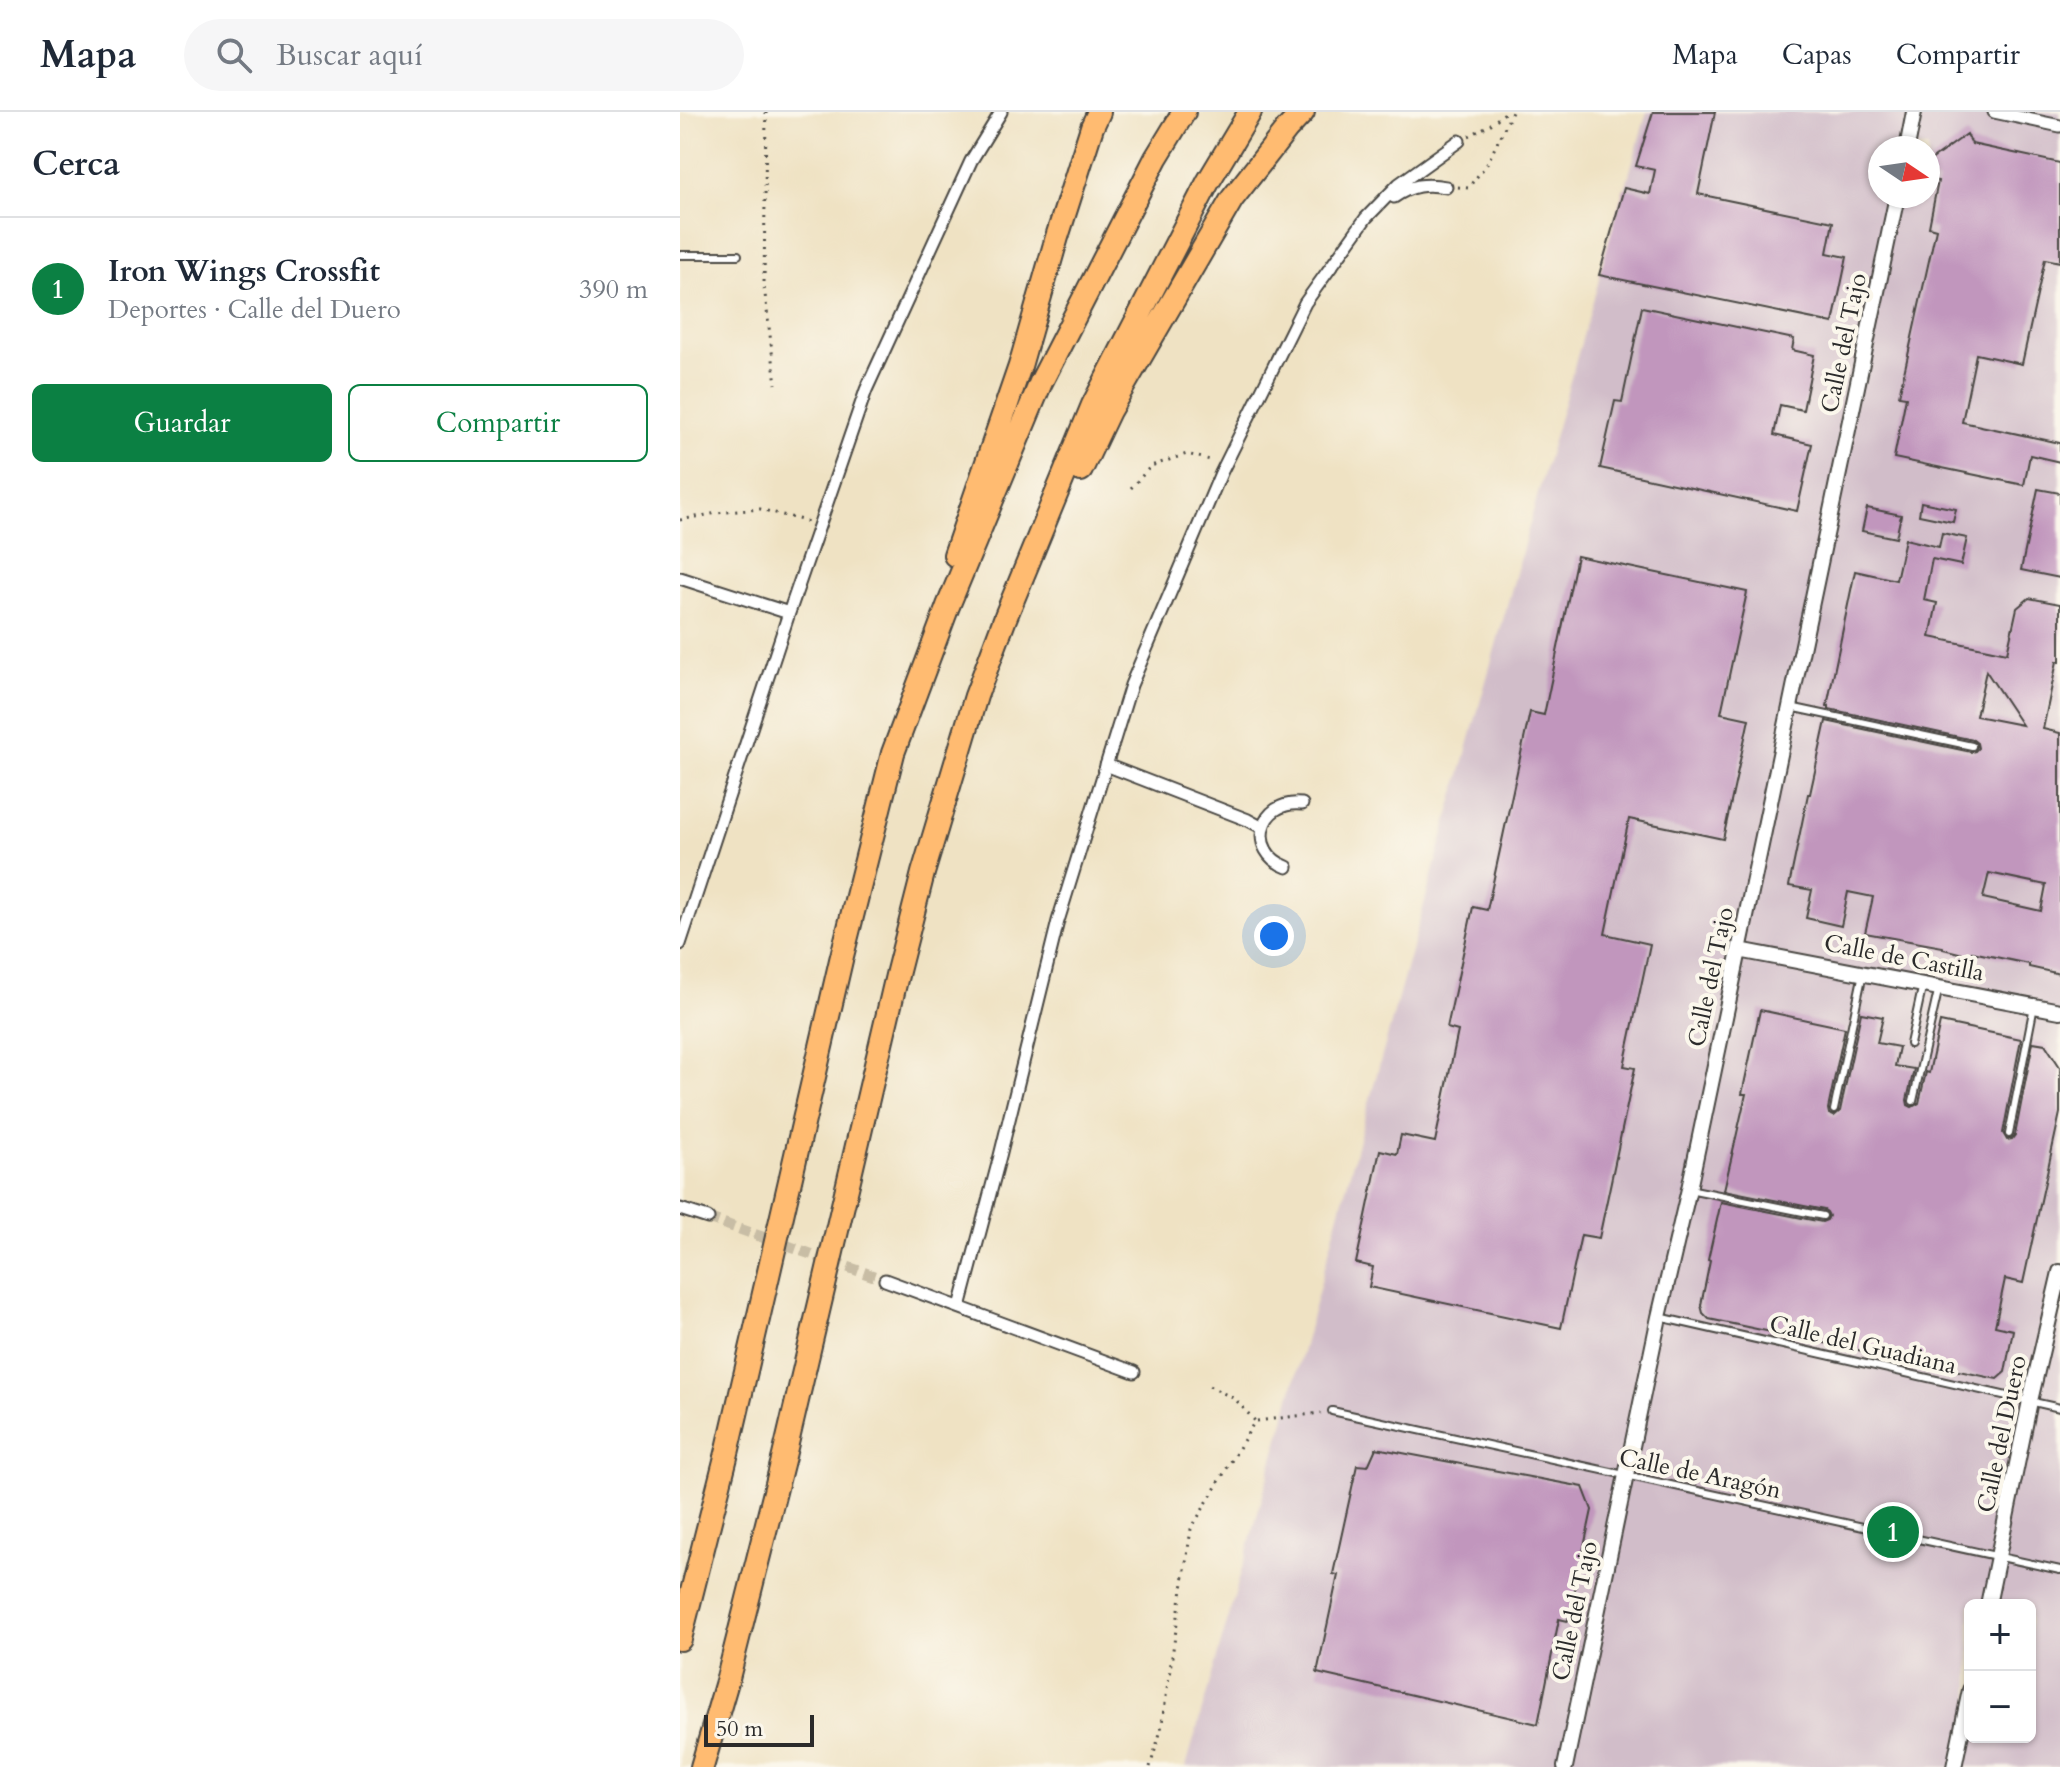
<!DOCTYPE html>
<html lang="es">
<head>
<meta charset="utf-8">
<style>
  :root { --surface:#fff; --page:#f6f6f7; --text:#1f2937; --muted:#747a83; --line:#e0e1e3; --accent:#0b8043 }
  body { margin:0; font-family:Cardo,serif; background:var(--page); color:var(--text) }
  .controls { position:absolute; right:24px; bottom:24px; display:grid; overflow:hidden; border-radius:12px; box-shadow:0 2px 6px #0004 }
  .controls button { width:72px; height:72px; display:grid; place-items:center; padding:0; border:0; border-bottom:2px solid var(--line); background:var(--surface); color:var(--text); font:40px sans-serif }
  .compass { position:absolute; left:1188px; top:24px; width:72px; height:72px; border-radius:50%; background:var(--surface); box-shadow:0 2px 6px #0004; rotate:103deg }
  .scale { position:absolute; left:24px; bottom:20px; width:110px; box-sizing:border-box; padding-left:8px; border:4px solid #2b2b2b; border-top:0; font-size:22px; line-height:28px; white-space:nowrap; color:#2b2b2b; -webkit-text-stroke:6px #fbf7ec; paint-order:stroke }
  .you { position:absolute; left:594px; top:824px; width:28px; height:28px; margin:-20px; border:6px solid #fff; border-radius:50%; background:#1a73e8; box-shadow:0 0 0 12px #1a73e833 }
  .badge { display:grid; place-items:center; width:52px; height:52px; border-radius:50%; background:var(--accent); color:#fff; font-size:26px; font-weight:700 }
  .pin { position:absolute; translate:-50% -50%; border:4px solid #fff; box-shadow:0 2px 8px #0006 }
  .list { margin:0; padding:0; list-style:none }
  h2 { display:flex; justify-content:space-between; align-items:center; height:104px; margin:0; padding:0 32px; font-size:34px }
  h2 small { font-size:26px; font-weight:400; color:var(--muted) }
  .list li { display:grid; grid-template-columns:52px 1fr auto; gap:24px; align-items:center; box-sizing:border-box; height:144px; padding:0 32px; border-top:2px solid var(--line) }
  .list b { display:block; font-size:30px; white-space:nowrap }
  .list p { margin:0; font-size:26px; white-space:nowrap; color:var(--muted) }
  .list em { font-size:26px; font-style:normal; color:var(--muted) }
  .actions { display:flex; gap:16px; padding:24px 32px }
  .actions a { flex:1; padding:18px 0; border:2px solid var(--accent); border-radius:12px; text-align:center; font-size:28px; color:var(--accent) }
  .actions .main { background:var(--accent); color:#fff }
  .icon { flex:none; width:44px; height:44px; fill:none; stroke:currentColor; stroke-width:2; stroke-linecap:round; stroke-linejoin:round }
  .map { position:relative; flex:none; width:1380px; height:1655px; overflow:hidden }
  header { display:flex; align-items:center; gap:48px; box-sizing:border-box; height:112px; padding:0 40px; background:var(--surface); border-bottom:2px solid var(--line) }
  header strong { font-size:38px }
  nav { display:flex; gap:44px; margin-inline-start:auto; font-size:28px }
  .search { width:560px; height:72px; background:var(--page); display:flex; align-items:center; gap:20px; box-sizing:border-box; padding:0 28px; border-radius:44px; color:var(--muted); font-size:30px }
  main { display:flex }
  aside { flex:1; background:var(--surface) }
  .map>svg:first-child { display:block }
  .industrial { fill:#d1bdc9; fill-rule:evenodd }
  .building { fill:#c196bd; fill-rule:evenodd }
  .lines { fill:none; stroke-linecap:round; stroke-linejoin:round }
  .minor-tunnel { stroke:#c8bda5; stroke-width:11; stroke-dasharray:11 5.5; stroke-linecap:butt }
  .service-casing { stroke:#484642; stroke-width:10 }
  .minor-casing { stroke:#484642; stroke-width:15 }
  .tertiary-casing { stroke:#484642; stroke-width:18 }
  .motorway-casing { stroke:#484642; stroke-width:26 }
  .path { stroke:#484642; stroke-width:3; stroke-dasharray:2 6; stroke-linecap:butt }
  .service { stroke:#fff; stroke-width:6 }
  .minor { stroke:#fff; stroke-width:11 }
  .tertiary { stroke:#fff; stroke-width:14 }
  .motorway { stroke:#ffbb71; stroke-width:22 }
  .labels { text-anchor:middle; dominant-baseline:central; stroke-width:8; stroke-linejoin:round; paint-order:stroke }
  .street-label { font-size:24px; fill:#2b2b2b; stroke:#fbf7ec }
</style>
</head>
<body>
<header>
<strong>Mapa</strong>
<div class="search"><svg class="icon" aria-label="search" viewBox="0 0 24 24"><circle cx="10" cy="10" r="6"/><path d="M15 15l6 6"/></svg>Buscar aquí</div>
<nav><a>Mapa</a><a>Capas</a><a>Compartir</a></nav>
</header>
<main>
<aside>
<h2>Cerca<small></small></h2>
<ul class="list">
<li><span class="badge">1</span><div><b>Iron Wings Crossfit</b><p>Deportes · Calle del Duero</p></div><em>390 m</em></li>
</ul>
<div class="actions"><a class="main">Guardar</a><a>Compartir</a></div>
</aside>
<div class="map">
<svg width="1380" height="1655" viewBox="0 0 1380 1655">
  <rect width="100%" height="100%" fill="#fbf7ec"/>
  <filter id="ink" filterUnits="userSpaceOnUse"><feTurbulence type="fractalNoise" baseFrequency=".0125" numOctaves="2"/><feDisplacementMap in="SourceGraphic" scale="16" xChannelSelector="R" yChannelSelector="G"/><feConvolveMatrix kernelMatrix="1 2 1 2 8 2 1 2 1" color-interpolation-filters="sRGB"/></filter>
  <filter id="wash" filterUnits="userSpaceOnUse"><feTurbulence type="fractalNoise" baseFrequency=".006" numOctaves="4" result="noise"/><feDisplacementMap in="SourceGraphic" scale="32" xChannelSelector="R" yChannelSelector="G"/><feGaussianBlur stdDeviation="1.8" result="paint"/><feColorMatrix in="noise" values="0 0 0 0 0 0 0 0 0 0 0 0 0 0 0 0 0 1.4 0 .05"/><feComposite in="paint" operator="in"/></filter>
  <g filter="url(#wash)">
    <rect width="100%" height="100%" fill="#efe2c3"/>
    <path class="industrial" d="M 967,0 L 1380,0 L 1380,1655 L 506,1655 L 603,1312 L 682,1016 L 861,371 ZM 1200,36 L 1248,36 L 1248,84 L 1200,84 ZM 1290,1493 L 1350,1493 L 1350,1625 L 1290,1625 Z"/>
    <g id="blocks">
      <path class="building" d="M 973,0 L 1035,0 L 1018,82 L 1153,110 L 1147,141 L 1167,145 L 1153,211 L 919,163 L 944,76 L 970,82 L 975,58 L 956,54 Z
        M 1287,22 L 1292,32 L 1380,51 L 1380,150 L 1365,147 L 1342,252 L 1296,242 L 1282,310 L 1380,331 L 1380,350 L 1350,343 L 1344,373 L 1214,346 L 1226,285 L 1219,284 L 1256,117 L 1249,115 L 1258,69 L 1248,67 L 1251,48 Z
        M 962,195 L 1114,227 L 1112,238 L 1134,243 L 1123,298 L 1100,293 L 1094,323 L 1132,332 L 1117,399 L 920,356 L 935,289 L 942,290 Z
        M 1358,377 L 1380,381 L 1380,466 L 1341,458 Z
        M 1241,390 L 1276,397 L 1273,410 L 1239,403 Z
        M 1187,396 L 1221,403 L 1216,426 L 1182,419 Z
        M 1262,421 L 1287,426 L 1281,453 L 1252,447 L 1244,488 L 1257,491 L 1250,525 L 1327,541 L 1337,496 L 1349,486 L 1380,492 L 1380,550 L 1377,549 L 1363,617 L 1380,621 L 1380,862 L 1349,855 L 1349,852 L 1292,840 L 1291,844 L 1263,837 L 1263,835 L 1185,821 L 1193,785 L 1168,780 L 1161,814 L 1126,806 L 1132,778 L 1109,774 L 1128,682 L 1130,682 L 1146,609 L 1291,640 L 1295,639 L 1298,636 L 1297,631 L 1293,628 L 1149,597 L 1149,594 L 1147,594 L 1175,459 L 1216,468 L 1225,427 L 1259,435 ZM 1306,559 L 1342,613 L 1296,604 ZM 1309,761 L 1366,773 L 1361,799 L 1303,786 Z
        M 897,444 L 1067,480 L 1041,601 L 1069,607 L 1043,727 L 949,707 L 925,822 L 970,832 L 944,954 L 955,956 L 919,1126 L 901,1123 L 881,1216 L 689,1175 L 693,1155 L 676,1151 L 700,1038 L 717,1042 L 721,1023 L 755,1030 L 778,919 L 767,916 L 793,795 L 807,798 L 850,600 L 864,603 Z
        M 1080,898 L 1165,916 L 1148,997 L 1149,1002 L 1154,1004 L 1160,999 L 1181,901 L 1203,905 L 1197,931 L 1219,935 L 1215,954 L 1234,957 L 1227,988 L 1228,993 L 1232,995 L 1239,991 L 1246,960 L 1249,961 L 1260,910 L 1341,927 L 1323,1021 L 1327,1028 L 1332,1027 L 1335,1023 L 1353,930 L 1365,932 L 1380,955 L 1380,1001 L 1343,1171 L 1325,1167 L 1315,1214 L 1333,1218 L 1325,1260 L 1317,1267 L 1029,1207 L 1023,1201 L 1021,1193 L 1030,1149 L 1028,1148 L 1041,1090 L 1142,1110 L 1147,1108 L 1149,1104 L 1147,1100 L 1144,1098 L 1044,1078 L 1066,982 L 1062,982 Z
        M 696,1336 L 903,1375 L 912,1398 L 888,1509 L 879,1507 L 858,1612 L 637,1561 L 658,1463 L 653,1462 L 677,1353 L 688,1354 Z"/>
    </g>
  </g>
  <g filter="url(#ink)">
    <use href="#blocks" fill-opacity="0" stroke="#484642" stroke-width="2"/>
    <g class="lines">
      <path class="minor-tunnel" d="M 28,1106 L 205,1168"/>
      <defs>
        <path id="service" d="M 0,143 L 58,143
          M 1110,595 L 1292,634
          M 1230,932 L 1243,872
          M 1233,989 L 1259,875
          M 1154,998 L 1183,861
          M 1329,1022 L 1354,894
          M 1009,1077 L 1143,1104
          M 979,1205 L 1380,1296
          M 652,1299 L 1380,1458"/>
        <path id="minor" d="M 1314,0 L 1380,14
          M 714,85 C 731,73 746,71 766,75
          M 0,466 L 109,501
          M 426,653 L 568,708 L 583,716
          M 607,755 C 566,740 579,687 622,692
          M 0,832 L 109,501 L 186,278 L 291,49 L 321,0
          M 0,1097 L 28,1106
          M 205,1168 L 454,1260
          M 280,1195 L 320,1044 L 378,809 L 451,573 L 541,361 L 625,191 L 686,106 L 719,72 L 779,29"/>
        <path id="tertiary" d="M 1227,36 L 1234,0
          M 1059,838 L 1380,899
          M 1308,1493 L 1350,1289 L 1380,1160
          M 885,1655 L 979,1205 L 1009,1077 L 1217,84
          M 1274,1655 L 1290,1578"/>
        <path id="motorway" d="M 401,358 L 429,299 L 552,87 L 607,17 L 623,0
          M 275,443 L 340,254 L 377,125 L 412,15 L 419,0
          M 0,1527 L 48,1337 L 161,848 L 213,641 L 268,494 L 361,270 L 476,46 L 504,0
          M 22,1655 L 48,1566 L 104,1344 L 218,859 L 243,761 L 296,584 L 326,504 L 413,293 L 528,70 L 570,0"/>
      </defs>
      <use href="#service" class="service-casing"/>
      <use href="#minor" class="minor-casing"/>
      <use href="#tertiary" class="tertiary-casing"/>
      <use href="#motorway" class="motorway-casing"/>
      <path class="path" d="M 86,0 L 84,174 L 96,272
        M 789,24 L 811,12 L 826,0
        M 778,75 L 788,76 L 807,52 L 832,0
        M 451,376 L 471,354 L 507,342 L 534,349
        M 0,408 L 37,401 L 80,397 L 129,410
        M 577,1309 L 641,1301
        M 470,1655 L 481,1618 L 511,1417 L 575,1309 L 555,1287 L 525,1272"/>
      <use href="#service" class="service"/>
      <use href="#minor" class="minor"/>
      <use href="#tertiary" class="tertiary"/>
      <use href="#motorway" class="motorway"/>
    </g>
  </g>
  <g class="labels">
    <g class="street-label">
      <text transform="translate(1164 231) rotate(-78)">Calle del Tajo</text>
      <text transform="translate(1224 846) rotate(11)">Calle de Castilla</text>
      <text transform="translate(1031 865) rotate(-78)">Calle del Tajo</text>
      <text transform="translate(1183 1233) rotate(13)">Calle del Guadiana</text>
      <text transform="translate(1322 1322) rotate(-78)">Calle del Duero</text>
      <text transform="translate(1020 1362) rotate(12)">Calle de Aragón</text>
      <text transform="translate(895 1499) rotate(-78)">Calle del Tajo</text>
    </g>
  </g>
</svg>
<div class="controls">
<button>+</button>
<button>−</button>
</div>
<svg class="compass" viewBox="-18 -18 36 36"><path d="M0-13l5 13h-10z" fill="#e53935"/><path d="M0 13l5-13h-10z" fill="#747a83"/></svg>
<div class="scale">50 m</div>
<div class="you"></div>
<div class="pin badge" style="left:1213px;top:1420px">1</div>
</div>
</main>
</body>
</html>
